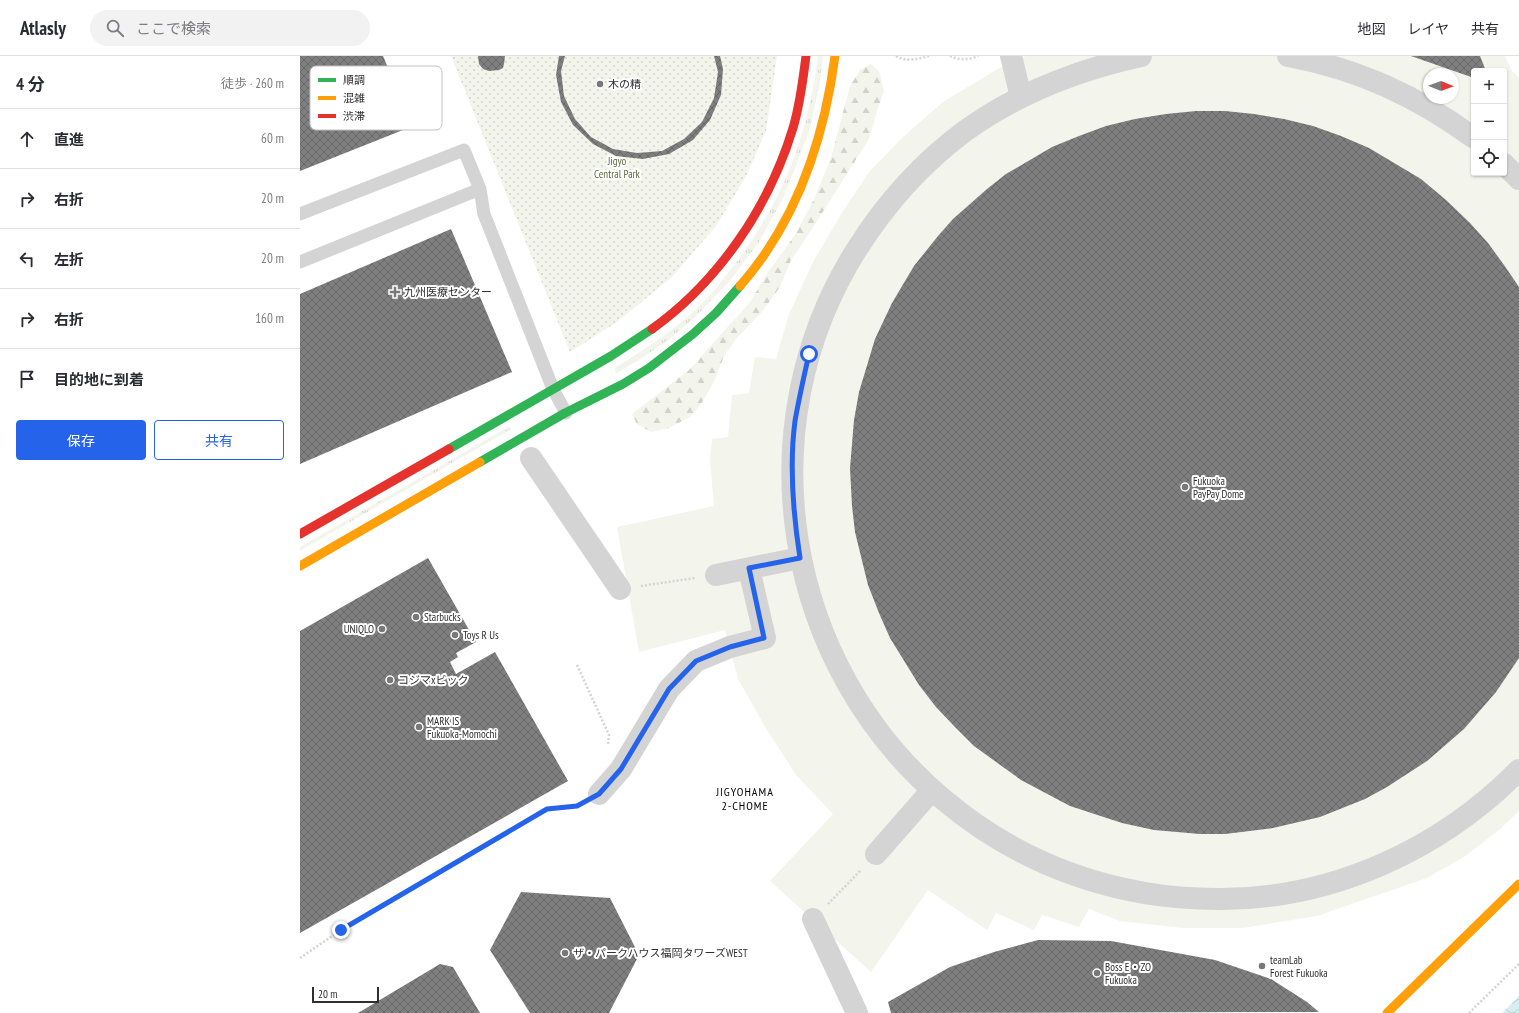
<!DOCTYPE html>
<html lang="ja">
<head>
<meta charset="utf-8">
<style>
  :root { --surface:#fff; --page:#f2f2f3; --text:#2b2b33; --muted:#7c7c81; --line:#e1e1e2; --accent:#2563eb }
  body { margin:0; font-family:"PT Sans Narrow","Noto Sans JP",sans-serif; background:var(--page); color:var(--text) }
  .controls { position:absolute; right:12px; top:12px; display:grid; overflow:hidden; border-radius:4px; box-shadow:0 1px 3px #0004 }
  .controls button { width:36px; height:36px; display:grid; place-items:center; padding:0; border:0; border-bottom:1px solid var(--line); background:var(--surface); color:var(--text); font:20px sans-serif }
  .compass { position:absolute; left:1123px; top:12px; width:36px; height:36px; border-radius:50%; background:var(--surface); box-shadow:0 1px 3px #0004; rotate:91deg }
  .scale { position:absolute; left:12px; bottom:10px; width:67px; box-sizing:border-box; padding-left:4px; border:2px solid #2f2f2f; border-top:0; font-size:11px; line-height:14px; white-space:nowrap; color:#2f2f2f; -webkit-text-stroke:3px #fff; paint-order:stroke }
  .stop { position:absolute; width:12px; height:12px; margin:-9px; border:3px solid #2563eb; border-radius:50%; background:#fff }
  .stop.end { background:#2563eb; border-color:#fff; box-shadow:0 1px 4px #0008 }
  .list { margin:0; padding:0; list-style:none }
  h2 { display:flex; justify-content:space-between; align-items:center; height:52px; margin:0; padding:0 16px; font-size:17px }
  h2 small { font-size:13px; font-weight:400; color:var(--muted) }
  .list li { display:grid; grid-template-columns:26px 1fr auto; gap:12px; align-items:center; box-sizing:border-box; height:60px; padding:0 16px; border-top:1px solid var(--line) }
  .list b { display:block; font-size:15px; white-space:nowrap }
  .list em { font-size:13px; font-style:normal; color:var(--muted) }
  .actions { display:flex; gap:8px; padding:12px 16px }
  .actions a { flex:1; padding:9px 0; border:1px solid var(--accent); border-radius:4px; text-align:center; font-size:14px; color:var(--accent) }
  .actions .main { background:var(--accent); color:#fff }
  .icon { flex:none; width:22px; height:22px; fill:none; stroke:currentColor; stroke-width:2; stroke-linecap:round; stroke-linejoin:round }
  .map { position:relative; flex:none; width:1219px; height:957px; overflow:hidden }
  header { display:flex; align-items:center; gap:24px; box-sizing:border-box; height:56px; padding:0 20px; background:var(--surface); border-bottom:1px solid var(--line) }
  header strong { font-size:19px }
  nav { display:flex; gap:22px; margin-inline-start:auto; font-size:14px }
  .search { width:280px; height:36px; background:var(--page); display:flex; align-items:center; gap:10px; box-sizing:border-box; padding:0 14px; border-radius:22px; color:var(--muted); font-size:15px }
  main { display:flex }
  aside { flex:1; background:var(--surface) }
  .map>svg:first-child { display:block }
  .grass { fill:url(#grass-tufts) }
  .forest { fill:url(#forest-firs) }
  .park { fill:url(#park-dots) }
  .pitch { fill:#f3f5ec; fill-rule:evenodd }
  .water { fill:url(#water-waves) }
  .building { fill:url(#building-cross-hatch) }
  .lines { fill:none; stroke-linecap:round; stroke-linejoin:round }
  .path { stroke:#d4d4d4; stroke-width:2.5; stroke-dasharray:2 2; stroke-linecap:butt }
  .lane { stroke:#d4d4d4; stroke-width:13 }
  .street { stroke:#d4d4d4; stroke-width:22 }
  .fast { stroke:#30b455; stroke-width:9 }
  .slow { stroke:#ff9f0a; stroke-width:9 }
  .jam { stroke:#e5322d; stroke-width:9 }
  .route { stroke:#2563eb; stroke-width:5 }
  .poi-dot { fill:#787878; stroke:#fff; stroke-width:1.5 }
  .labels { text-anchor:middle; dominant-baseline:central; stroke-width:4; stroke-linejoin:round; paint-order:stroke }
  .poi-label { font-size:11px; fill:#2f2f2f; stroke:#fff; text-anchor:start }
  .park-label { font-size:11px; fill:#5e6c3a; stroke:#fff }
  .neighbourhood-label { font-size:12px; letter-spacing:1px; fill:#000; stroke:#fff }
  .key { fill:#fff; stroke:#c1c1c1; stroke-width:1 }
  .key-label { font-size:11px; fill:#2f2f2f }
</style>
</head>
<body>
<header>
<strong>Atlasly</strong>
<div class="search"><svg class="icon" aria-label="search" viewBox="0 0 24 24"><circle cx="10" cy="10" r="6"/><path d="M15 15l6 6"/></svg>ここで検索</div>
<nav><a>地図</a><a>レイヤ</a><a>共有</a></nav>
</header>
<main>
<aside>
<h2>4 分<small>徒歩 · 260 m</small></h2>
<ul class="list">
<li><svg class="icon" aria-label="ahead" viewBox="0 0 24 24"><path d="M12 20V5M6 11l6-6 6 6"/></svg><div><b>直進</b></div><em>60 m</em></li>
<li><svg class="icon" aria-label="right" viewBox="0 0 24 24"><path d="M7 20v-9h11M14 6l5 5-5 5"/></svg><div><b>右折</b></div><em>20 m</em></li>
<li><svg class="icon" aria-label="left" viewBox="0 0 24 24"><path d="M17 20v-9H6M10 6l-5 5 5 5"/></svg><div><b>左折</b></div><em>20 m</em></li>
<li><svg class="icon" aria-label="right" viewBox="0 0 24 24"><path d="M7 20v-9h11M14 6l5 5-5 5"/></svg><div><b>右折</b></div><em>160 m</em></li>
<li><svg class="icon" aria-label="arrive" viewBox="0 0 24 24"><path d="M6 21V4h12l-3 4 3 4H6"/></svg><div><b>目的地に到着</b></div></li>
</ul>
<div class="actions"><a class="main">保存</a><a>共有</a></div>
</aside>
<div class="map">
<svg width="1219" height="957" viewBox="0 0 1219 957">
  <defs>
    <pattern id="grass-tufts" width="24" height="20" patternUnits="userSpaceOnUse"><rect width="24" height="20" fill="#f3f5ec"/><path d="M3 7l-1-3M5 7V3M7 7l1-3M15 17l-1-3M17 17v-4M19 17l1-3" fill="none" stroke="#d1d2cb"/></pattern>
    <pattern id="forest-firs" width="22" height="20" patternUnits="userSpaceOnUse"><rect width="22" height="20" fill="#f3f5ec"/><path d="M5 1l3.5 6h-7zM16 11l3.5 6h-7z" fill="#d1d2cb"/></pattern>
    <pattern id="park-dots" width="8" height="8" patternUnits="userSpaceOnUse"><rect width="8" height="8" fill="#f3f5ec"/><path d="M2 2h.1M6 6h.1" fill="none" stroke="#d1d2cb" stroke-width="1.8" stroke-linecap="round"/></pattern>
    <pattern id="water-waves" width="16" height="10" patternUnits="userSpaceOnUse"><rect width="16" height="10" fill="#d8eff2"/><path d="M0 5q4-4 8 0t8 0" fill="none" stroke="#bacdd0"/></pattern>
    <pattern id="building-cross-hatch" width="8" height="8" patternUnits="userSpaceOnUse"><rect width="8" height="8" fill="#7f7f7f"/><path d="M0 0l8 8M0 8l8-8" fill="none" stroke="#686868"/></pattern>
  </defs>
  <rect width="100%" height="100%" fill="#fff"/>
  <path class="grass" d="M 518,0 L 523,0 L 520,26 L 509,76 L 484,140 L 459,186 L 429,226 L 395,261 L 370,283 L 345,300 L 317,317 L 315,316 L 316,311 C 342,295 367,279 390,259 C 408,243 424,223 438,204 C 485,141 508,78 518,0 Z
    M 210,370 L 211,373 L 0,495 L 0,491 Z"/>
  <path class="forest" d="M 571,8 L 579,15 L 584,35 L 577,55 L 569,83 L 512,173 L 491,204 L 480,231 L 461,257 L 436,283 L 424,300 L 414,326 L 401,348 L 390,361 L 369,372 L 351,376 L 337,368 L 332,358 L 389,314 L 450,246 L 468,216 L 495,179 L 514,143 L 531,102 L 550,30 L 560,14 Z"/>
  <path class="park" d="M 151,0 L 477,0 L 466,75 L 445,122 L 416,170 L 372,221 L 317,266 L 270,296 Z"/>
  <path class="pitch" d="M 725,0 L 1205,0 L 1212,15 L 1219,22 L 1219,755 L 1199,774 L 1164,801 L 1127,822 L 1017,860 L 943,872 L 882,872 L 820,865 L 789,853 L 779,871 L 742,859 L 734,874 L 696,857 L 687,874 L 628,834 L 571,916 L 470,825 L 533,758 L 496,719 L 464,669 L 438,623 L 425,574 L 339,596 L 317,471 L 414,450 L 410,405 L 412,383 L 428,381 L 432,339 L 449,337 L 455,301 L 476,303 L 489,258 L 514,204 L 543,155 L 570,115 L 603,81 L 643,46 L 699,12 ZM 1174,15 L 1204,15 L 1204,117 L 1174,117 ZM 1129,18 L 1153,18 L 1153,42 L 1129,42 Z"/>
  <path class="water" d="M 1219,940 L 1219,957 L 1202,957 Z"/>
  <path class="building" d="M 0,0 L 83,0 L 95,28 L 98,27 L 104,40 L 100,41 L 109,65 L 101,68 L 103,74 L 0,115 Z
    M 178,0 L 205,0 L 204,8 L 203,12 L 199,14 L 189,15 L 183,13 L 179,8 Z
    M 259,0 L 265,0 L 261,15 L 264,40 L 275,63 L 291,81 L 313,93 L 337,97 L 362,95 L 384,83 L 402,66 L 414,42 L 418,16 L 414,0 L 420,0 L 423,13 L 421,39 L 410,64 L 393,84 L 369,98 L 343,103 L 316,100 L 293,88 L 273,69 L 261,46 L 256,19 Z
    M 1111,0 L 1180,0 L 1186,15 L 1174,15 L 1174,22 Z
    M 896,55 L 925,55 L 954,58 L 984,63 L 1013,70 L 1041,80 L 1069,92 L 1121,123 L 1146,144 L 1170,167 L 1188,187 L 1204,209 L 1219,231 L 1219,602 L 1196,636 L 1164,673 L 1127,705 L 1087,731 L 1065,743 L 1020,761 L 973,772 L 925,778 L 900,778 L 854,774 L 822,767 L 770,750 L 721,724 L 674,690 L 655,671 L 636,651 L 619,629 L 590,582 L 579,557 L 568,529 L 555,476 L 552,450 L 550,412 L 554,364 L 559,336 L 575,283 L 592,247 L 614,210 L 638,180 L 653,163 L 687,133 L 706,118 L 752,91 L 779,80 L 806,70 L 835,63 L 866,58 Z
    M 151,173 L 212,316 L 0,408 L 0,238 Z
    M 128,502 L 176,586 L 156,597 L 158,601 L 150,606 L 156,618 L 195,596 L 268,725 L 0,877 L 0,575 Z
    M 221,836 L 310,842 L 339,899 L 309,957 L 230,957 L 190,894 Z
    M 738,884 L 811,885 L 915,904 L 971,923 L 1007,946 L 1019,956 L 591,957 L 588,946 L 650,911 L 694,896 Z
    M 140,908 L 153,911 L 180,957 L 58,957 Z"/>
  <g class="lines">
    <path class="path" d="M 596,0 C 605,6 619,3 629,0
      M 650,0 C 658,4 670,4 678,0
      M 341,530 L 395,522
      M 277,609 L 309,679 L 308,689
      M 528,848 L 561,814
      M 0,902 L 41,874 L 247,753 L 279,749
      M 1169,957 L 1219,908"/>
    <path class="lane" d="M 0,158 L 164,94 L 180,133 L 184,158 L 253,333 L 266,357
      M 0,206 L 180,133"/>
    <path class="street" d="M 711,0 L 721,41
      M 841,0 C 777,14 718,37 665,75 C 622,107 586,147 557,193 C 444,371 483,609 644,744 C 721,809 817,843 917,843 C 1031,844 1140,794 1219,714
      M 988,0 C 1058,13 1117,40 1174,82
      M 1204,108 L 1219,123
      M 231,402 L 320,533
      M 416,519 L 500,502
      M 299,738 L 321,713 L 369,633 L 396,605 L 430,591 L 465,582 L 449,513
      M 576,798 L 632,734
      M 513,863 L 557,957"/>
    <path class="fast" d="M 149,393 L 311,300 L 352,273
      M 180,406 L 265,357 L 323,328 L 349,312 L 393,278 L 416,257 L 440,230"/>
    <path class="slow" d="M 440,230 C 497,165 524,84 535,0
      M 0,510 L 180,406
      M 1087,957 L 1219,828"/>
    <path class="jam" d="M 352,273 C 419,225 469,151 493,72 C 500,49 503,24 506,0
      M 0,478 L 149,393"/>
  </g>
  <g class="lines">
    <path class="route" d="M 41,874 L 247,753 L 277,750 L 299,738 L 321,713 L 369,633 L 396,605 L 430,591 L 464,582 L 449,512 L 500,502 C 493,457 489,411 495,365 C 499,342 504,320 509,298"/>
  </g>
  <g class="poi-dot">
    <circle cx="300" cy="28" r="4"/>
    <path d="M93 230h4v4h4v4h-4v4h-4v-4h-4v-4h4z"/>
    <circle cx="885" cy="431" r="4"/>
    <circle cx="116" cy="561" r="4"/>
    <circle cx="82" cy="573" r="4"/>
    <circle cx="155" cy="579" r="4"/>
    <circle cx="90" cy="624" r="4"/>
    <circle cx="119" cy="671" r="4"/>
    <circle cx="265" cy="897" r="4"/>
    <circle cx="962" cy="910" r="4"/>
    <circle cx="797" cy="917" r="4"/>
  </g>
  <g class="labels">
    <g class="poi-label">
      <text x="308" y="28">木の精</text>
      <text x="104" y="236">九州医療センター</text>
      <text x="893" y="425">Fukuoka<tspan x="893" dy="13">PayPay Dome</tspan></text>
      <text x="124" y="561">Starbucks</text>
      <text x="74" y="573" text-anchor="end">UNIQLO</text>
      <text x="163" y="579">Toys R Us</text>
      <text x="98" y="624">コジマxビック</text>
      <text x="127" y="665">MARK IS<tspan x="127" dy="13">Fukuoka-Momochi</tspan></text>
      <text x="273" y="897">ザ・パークハウス福岡タワーズWEST</text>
      <text x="970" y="904">teamLab<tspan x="970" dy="13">Forest Fukuoka</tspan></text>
      <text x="805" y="911">Boss E・ZO<tspan x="805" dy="13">Fukuoka</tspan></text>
    </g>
    <g class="park-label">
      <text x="317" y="105">Jigyo<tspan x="317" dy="13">Central Park</tspan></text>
    </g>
    <g class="neighbourhood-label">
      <text x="445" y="735">JIGYOHAMA<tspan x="445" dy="14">2-CHOME</tspan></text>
    </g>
  </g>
  <rect x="10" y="10" width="132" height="64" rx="6" class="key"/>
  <rect x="18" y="22" width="18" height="4" fill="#30b455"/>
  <rect x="18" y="40" width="18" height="4" fill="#ff9f0a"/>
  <rect x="18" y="58" width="18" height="4" fill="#e5322d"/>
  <g class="key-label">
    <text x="43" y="28">順調</text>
    <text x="43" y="46">混雑</text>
    <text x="43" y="64">渋滞</text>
  </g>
</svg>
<div class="controls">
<button>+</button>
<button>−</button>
<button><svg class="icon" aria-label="locate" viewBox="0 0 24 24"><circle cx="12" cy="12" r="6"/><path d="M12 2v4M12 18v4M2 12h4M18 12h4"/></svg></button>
</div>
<svg class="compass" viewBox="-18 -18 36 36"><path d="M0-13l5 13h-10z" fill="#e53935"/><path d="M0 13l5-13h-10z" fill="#7c7c81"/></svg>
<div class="scale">20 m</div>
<div class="stop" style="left:509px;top:298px"></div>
<div class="stop end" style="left:41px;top:874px"></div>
</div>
</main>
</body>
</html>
